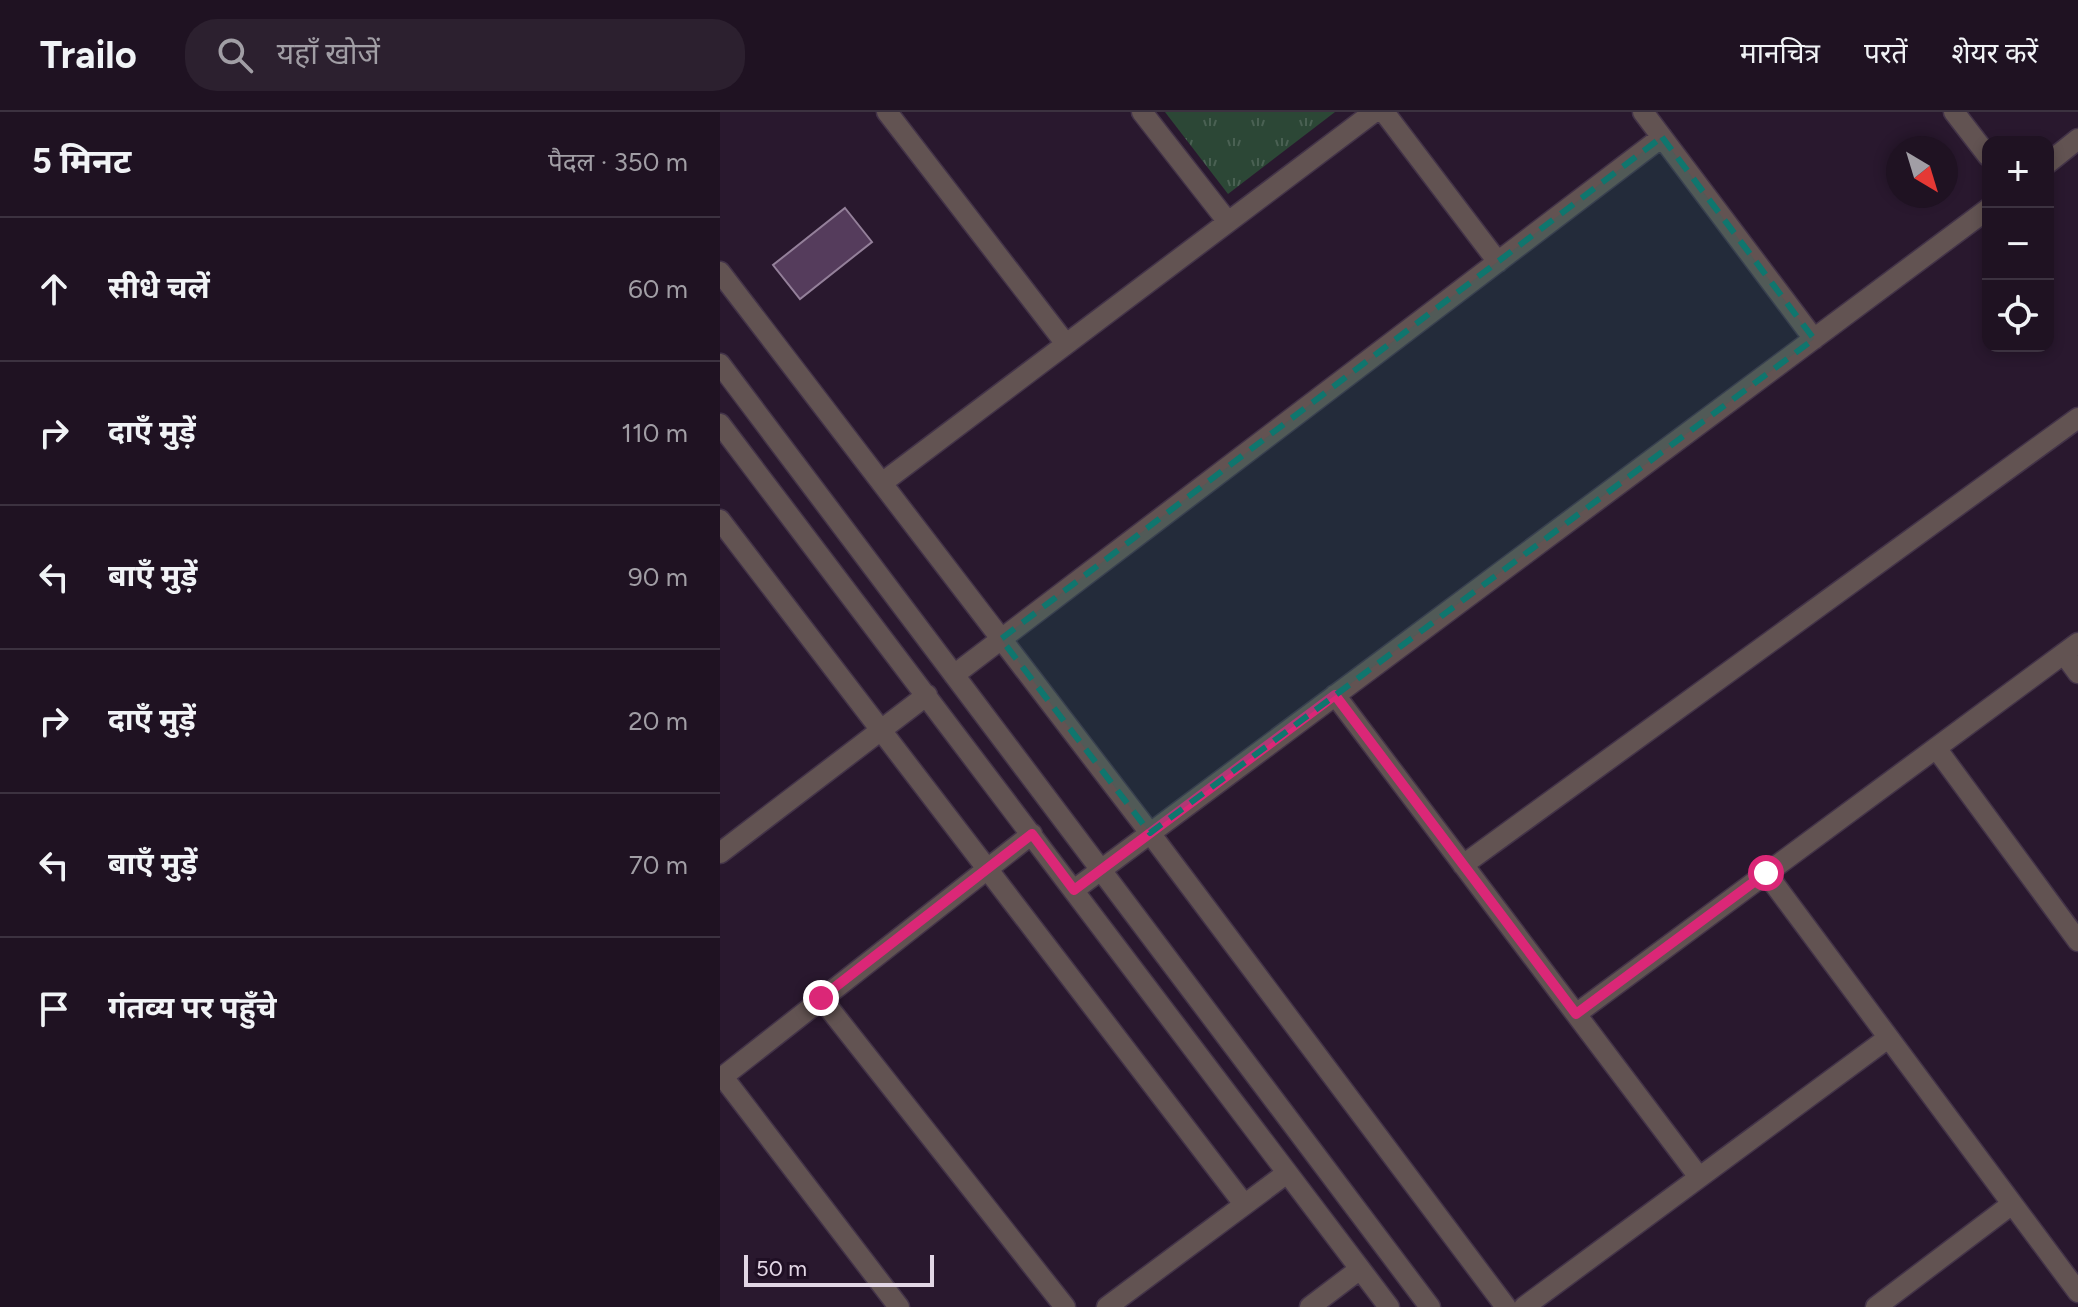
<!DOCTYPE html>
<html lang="hi">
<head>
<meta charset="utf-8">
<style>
  :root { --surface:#1f1222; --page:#2c202f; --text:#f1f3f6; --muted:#a19ea5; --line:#3c3240 }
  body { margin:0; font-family:Figtree,"Noto Sans Devanagari",sans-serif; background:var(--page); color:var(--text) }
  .controls { position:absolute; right:24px; top:24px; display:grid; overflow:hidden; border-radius:16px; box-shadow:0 4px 12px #0003 }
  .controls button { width:72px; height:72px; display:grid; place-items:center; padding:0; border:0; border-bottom:2px solid var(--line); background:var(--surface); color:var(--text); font:40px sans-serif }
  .compass { position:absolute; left:1166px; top:24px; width:72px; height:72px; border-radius:50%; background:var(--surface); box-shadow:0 4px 12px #0003; rotate:142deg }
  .scale { position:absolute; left:24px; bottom:20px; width:190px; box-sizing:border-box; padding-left:8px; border:4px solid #e2d6e5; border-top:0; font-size:22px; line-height:28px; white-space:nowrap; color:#e2d6e5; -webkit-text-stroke:6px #1f0f24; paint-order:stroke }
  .stop { position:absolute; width:24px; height:24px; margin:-18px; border:6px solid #db2777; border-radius:50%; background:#fff }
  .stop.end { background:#db2777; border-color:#fff; box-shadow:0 2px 8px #0008 }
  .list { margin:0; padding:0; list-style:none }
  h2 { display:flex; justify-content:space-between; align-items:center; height:104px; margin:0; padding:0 32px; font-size:34px }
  h2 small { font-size:26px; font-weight:400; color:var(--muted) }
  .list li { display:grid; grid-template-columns:52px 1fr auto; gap:24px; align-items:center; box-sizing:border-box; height:144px; padding:0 32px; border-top:2px solid var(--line) }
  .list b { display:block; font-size:30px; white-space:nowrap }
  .list em { font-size:26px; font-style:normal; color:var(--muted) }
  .icon { flex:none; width:44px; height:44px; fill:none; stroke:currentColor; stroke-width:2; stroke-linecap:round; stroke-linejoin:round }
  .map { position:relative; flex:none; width:1358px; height:1195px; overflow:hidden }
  header { display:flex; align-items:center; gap:48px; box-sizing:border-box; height:112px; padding:0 40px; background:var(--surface); border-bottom:2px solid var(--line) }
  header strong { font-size:38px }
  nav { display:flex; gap:44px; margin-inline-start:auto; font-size:28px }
  .search { width:560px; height:72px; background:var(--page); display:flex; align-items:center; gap:20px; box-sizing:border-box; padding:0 28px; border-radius:32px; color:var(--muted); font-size:30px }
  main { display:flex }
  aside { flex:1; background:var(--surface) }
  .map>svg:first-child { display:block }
  .grass { fill:url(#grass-tufts) }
  .building { fill:#553c5c; stroke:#94809a; stroke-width:2 }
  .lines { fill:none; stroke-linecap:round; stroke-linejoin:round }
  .minor-casing { stroke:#433348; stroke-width:23 }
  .minor { stroke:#625352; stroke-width:20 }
  .route { stroke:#db2777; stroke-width:10 }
  .marked { fill:#0f766e; fill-opacity:0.2; stroke:#0f766e; stroke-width:6; stroke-dasharray:16 10; stroke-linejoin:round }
</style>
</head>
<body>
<header>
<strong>Trailo</strong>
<div class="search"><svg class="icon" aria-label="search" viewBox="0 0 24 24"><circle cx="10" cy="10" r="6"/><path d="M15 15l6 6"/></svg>यहाँ खोजें</div>
<nav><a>मानचित्र</a><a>परतें</a><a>शेयर करें</a></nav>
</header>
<main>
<aside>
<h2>5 मिनट<small>पैदल · 350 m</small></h2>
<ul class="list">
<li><svg class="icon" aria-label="ahead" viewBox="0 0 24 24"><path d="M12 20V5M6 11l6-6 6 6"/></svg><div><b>सीधे चलें</b></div><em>60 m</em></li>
<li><svg class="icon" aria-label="right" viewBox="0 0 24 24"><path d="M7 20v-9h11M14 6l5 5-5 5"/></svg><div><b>दाएँ मुड़ें</b></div><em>110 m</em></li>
<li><svg class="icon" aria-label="left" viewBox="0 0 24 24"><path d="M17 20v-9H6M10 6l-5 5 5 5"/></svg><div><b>बाएँ मुड़ें</b></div><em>90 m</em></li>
<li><svg class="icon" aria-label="right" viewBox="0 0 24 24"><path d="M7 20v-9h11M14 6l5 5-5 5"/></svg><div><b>दाएँ मुड़ें</b></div><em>20 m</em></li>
<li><svg class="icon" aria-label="left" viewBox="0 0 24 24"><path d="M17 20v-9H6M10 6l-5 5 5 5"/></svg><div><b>बाएँ मुड़ें</b></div><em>70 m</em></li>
<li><svg class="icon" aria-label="arrive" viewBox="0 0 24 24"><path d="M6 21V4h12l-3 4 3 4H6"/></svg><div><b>गंतव्य पर पहुँचे</b></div></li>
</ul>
</aside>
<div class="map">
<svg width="1358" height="1195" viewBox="0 0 1358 1195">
  <defs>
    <pattern id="grass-tufts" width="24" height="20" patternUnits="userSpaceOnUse" patternTransform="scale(2)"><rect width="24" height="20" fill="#2c4736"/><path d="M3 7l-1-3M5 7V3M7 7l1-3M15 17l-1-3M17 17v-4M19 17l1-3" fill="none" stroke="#4a6153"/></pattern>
  </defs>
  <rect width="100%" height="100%" fill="#29182e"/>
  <path class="grass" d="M 445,0 L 615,0 L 508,82 Z"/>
  <path class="building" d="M 125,96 L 152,130 L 80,187 L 53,153 Z"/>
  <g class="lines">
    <defs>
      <path id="minor" d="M 167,0 L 346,232
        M 422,0 L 508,110
        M 664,0 L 778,150
        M 923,0 L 1094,227
        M 1234,0 L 1268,44
        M 1328,51 L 1358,27
        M 0,160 L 430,721 L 786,1195
        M 0,252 L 710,1195
        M 0,312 L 669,1195
        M 162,371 L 654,0
        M 0,408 L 524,1092
        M 1344,542 L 1358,561
        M 234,563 L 942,25
        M 615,583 L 979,1065
        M 1216,636 L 1358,829
        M 0,741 L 207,583
        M 743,753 L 1358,306
        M 1046,761 L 1358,1180
        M 354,778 L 1268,97
        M 101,886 L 345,1195
        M 856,902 L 1358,531
        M 3,965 L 179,1195
        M 0,967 L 312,722
        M 387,1195 L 567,1061
        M 590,1195 L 640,1157
        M 804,1195 L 1168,926
        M 1156,1195 L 1292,1092"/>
    </defs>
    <use href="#minor" class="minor-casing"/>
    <use href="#minor" class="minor"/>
  </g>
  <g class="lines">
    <path class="route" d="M 101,886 L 312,722 L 354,778 L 615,583 L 856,902 L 1046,761"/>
  </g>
  <path class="marked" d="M 942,25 L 1094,227 L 430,721 L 281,527 Z"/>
</svg>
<div class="controls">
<button>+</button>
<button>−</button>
<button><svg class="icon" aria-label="locate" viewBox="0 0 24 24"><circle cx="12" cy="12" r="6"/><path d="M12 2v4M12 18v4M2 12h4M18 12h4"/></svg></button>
</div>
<svg class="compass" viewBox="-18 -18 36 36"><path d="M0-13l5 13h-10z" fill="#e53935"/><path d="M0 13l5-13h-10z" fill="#a19ea5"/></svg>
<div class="scale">50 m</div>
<div class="stop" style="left:1046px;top:761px"></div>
<div class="stop end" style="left:101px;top:886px"></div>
</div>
</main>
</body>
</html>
